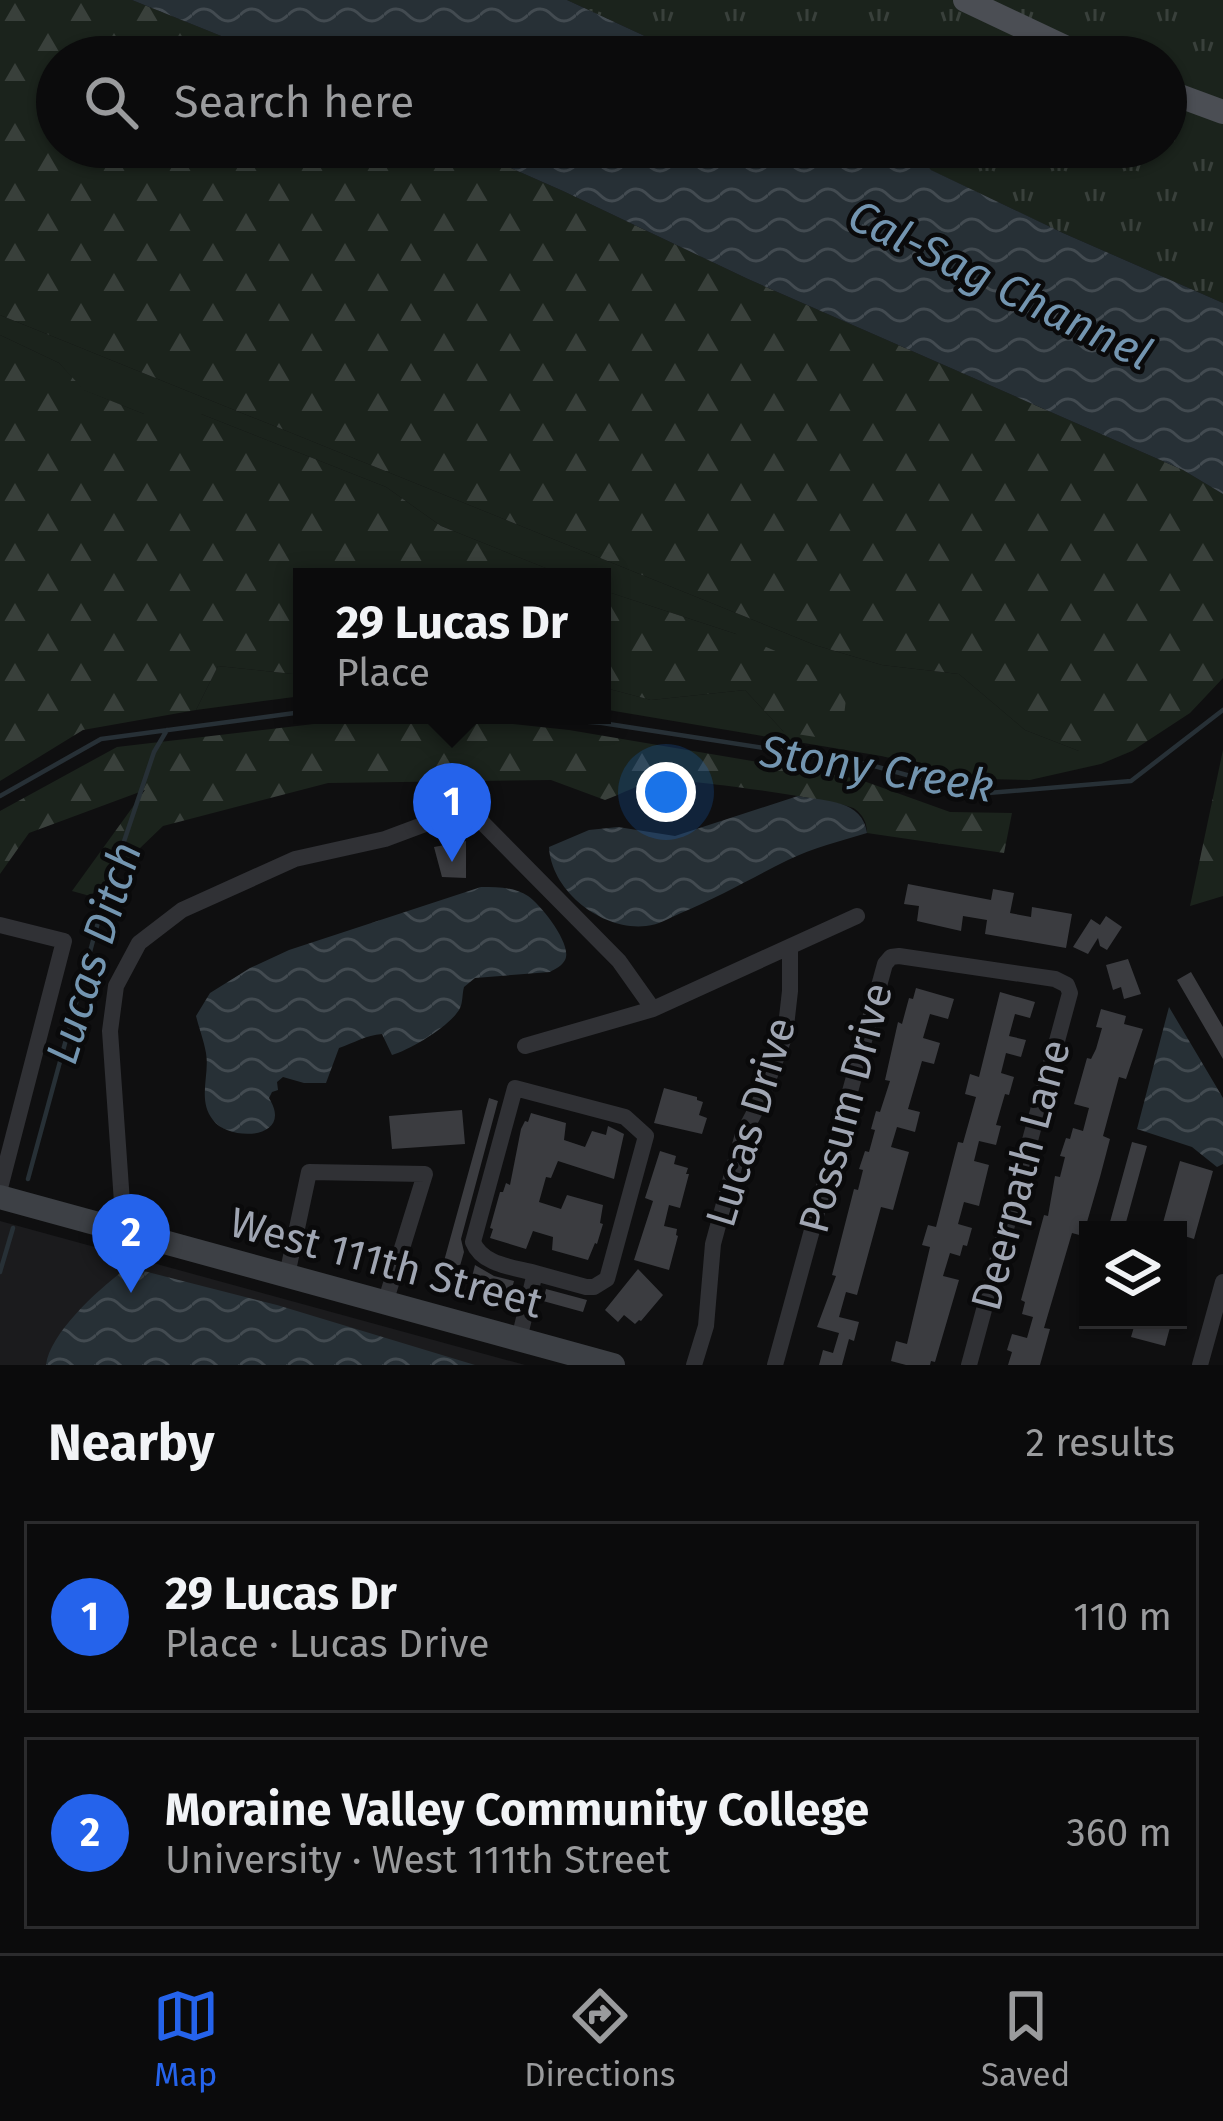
<!DOCTYPE html>
<html lang="en">
<head>
<meta charset="utf-8">
<style>
  :root { --surface:#0b0b0c; --page:#19191a; --text:#f1f3f6; --muted:#9a9b9d; --line:#2b2b2d; --accent:#2563eb }
  body { margin:0; font-family:"Fira Sans",sans-serif; background:var(--page); color:var(--text) }
  .controls { position:absolute; right:36px; bottom:36px; display:grid; overflow:hidden; border-radius:0px; box-shadow:0 3px 9px #0004 }
  .controls button { width:108px; height:108px; display:grid; place-items:center; padding:0; border:0; border-bottom:3px solid var(--line); background:var(--surface); color:var(--text); font:60px sans-serif }
  .you { position:absolute; left:666px; top:792px; width:42px; height:42px; margin:-30px; border:9px solid #fff; border-radius:50%; background:#1a73e8; box-shadow:0 0 0 18px #1a73e833 }
  .badge { display:grid; place-items:center; width:78px; height:78px; border-radius:50%; background:var(--accent); color:#fff; font-size:39px; font-weight:700 }
  .pin { position:absolute; translate:-50% -99px; filter:drop-shadow(0 3px 6px #0008) }
  .pin::after { content:''; position:absolute; top:63px; width:42px; height:36px; background:inherit; clip-path:polygon(0 0,100% 0,50% 100%) }
  .popup { position:absolute; left:293px; top:568px; width:318px; height:156px; box-sizing:border-box; display:grid; place-content:center; border-radius:0px; background:var(--surface); filter:drop-shadow(0 3px 9px #0005); font-size:39px; white-space:nowrap; color:var(--muted) }
  .popup b { font-size:45px; color:var(--text) }
  .popup::after { content:''; position:absolute; left:50%; top:100%; margin-left:-24px; border:24px solid transparent; border-top-color:var(--surface) }
  .list { margin:0; padding:0; list-style:none }
  h2 { display:flex; justify-content:space-between; align-items:center; height:156px; margin:0; padding:0 48px; font-size:51px }
  h2 small { font-size:39px; font-weight:400; color:var(--muted) }
  .list li { display:grid; grid-template-columns:78px 1fr auto; gap:36px; align-items:center; box-sizing:border-box; height:192px; margin:0 24px 24px; padding:0 24px; border:3px solid var(--line); border-radius:0px }
  .list b { display:block; font-size:45px; white-space:nowrap }
  .list p { margin:0; font-size:39px; white-space:nowrap; color:var(--muted) }
  .list em { font-size:39px; font-style:normal; color:var(--muted) }
  .icon { flex:none; width:66px; height:66px; fill:none; stroke:currentColor; stroke-width:2; stroke-linecap:round; stroke-linejoin:round }
  .map { position:relative; flex:none; width:1223px; height:1365px; overflow:hidden }
  .search { position:absolute; background:var(--surface); box-shadow:0 3px 9px #0004; left:36px; right:36px; top:36px; height:132px; display:flex; align-items:center; gap:30px; box-sizing:border-box; padding:0 42px; border-radius:66px; color:var(--muted); font-size:45px }
  .sheet { height:588px; background:var(--surface) }
  nav { display:flex; justify-content:space-around; align-items:center; box-sizing:border-box; height:168px; border-top:3px solid var(--line); background:var(--surface); font-size:33px; color:var(--muted) }
  nav a { display:grid; justify-items:center; gap:6px }
  nav .on { color:var(--accent) }
  .map>svg:first-child { display:block }
  .built { fill:#1b1b1d }
  .grass { fill:#1b231c }
  .forest { fill:url(#forest-firs) }
  .park { fill:url(#park-tufts) }
  .water { fill:url(#water-waves) }
  .lines { fill:none; stroke-linecap:round; stroke-linejoin:round }
  .stream { stroke:#273036; stroke-width:4.5 }
  .building { fill:#3b3c40 }
  .minor { stroke:#303135; stroke-width:16 }
  .secondary { stroke:#3d4045; stroke-width:24 }
  .primary { stroke:#4b4e54; stroke-width:24 }
  .labels { text-anchor:middle; dominant-baseline:central; stroke-width:9; stroke-linejoin:round; paint-order:stroke }
  .street-label { font-size:42px; fill:#9fa5b2; stroke:#0a0a0b }
  .water-label { font-size:45px; font-style:italic; fill:#7395b0; stroke:#0a0a0b }
</style>
</head>
<body>
<div class="map">
<svg width="1223" height="1365" viewBox="0 0 1223 1365">
  <defs>
    <pattern id="forest-firs" width="22" height="20" patternUnits="userSpaceOnUse" patternTransform="scale(3)"><rect width="22" height="20" fill="#1b231c"/><path d="M5 1l3.5 6h-7zM16 11l3.5 6h-7z" fill="#39403b"/></pattern>
    <pattern id="park-tufts" width="24" height="20" patternUnits="userSpaceOnUse" patternTransform="scale(3)"><rect width="24" height="20" fill="#1b231c"/><path d="M3 7l-1-3M5 7V3M7 7l1-3M15 17l-1-3M17 17v-4M19 17l1-3" fill="none" stroke="#39403b"/></pattern>
    <pattern id="water-waves" width="16" height="10" patternUnits="userSpaceOnUse" patternTransform="scale(3)"><rect width="16" height="10" fill="#273036"/><path d="M0 5q4-4 8 0t8 0" fill="none" stroke="#434b51"/></pattern>
  </defs>
  <rect width="100%" height="100%" fill="#0f0f10"/>
  <path class="built" d="M 0,1221 L 525,1365 L 0,1365 Z"/>
  <path class="grass" d="M 0,315 L 815,645 L 882,665 L 959,674 L 1025,730 L 1079,751 L 1132,751 L 1101,764 L 1030,780 L 983,779 L 881,756 L 602,709 L 602,687 L 651,700 L 745,690 L 784,732 L 736,634 L 602,590 L 602,577 L 568,577 L 441,526 L 386,487 L 201,414 L 144,414 L 83,390 L 59,363 L 0,335 Z
    M 218,666 L 302,675 L 302,696 L 196,710 Z"/>
  <path class="forest" d="M 0,0 L 132,0 L 246,46 L 266,57 L 57,57 L 57,147 L 463,147 L 563,191 L 748,279 L 1183,470 L 1223,494 L 1223,678 L 1190,713 L 1132,751 L 1079,751 L 1025,730 L 959,674 L 882,665 L 815,645 L 0,315 Z
    M 0,335 L 59,363 L 84,390 L 144,414 L 201,414 L 386,487 L 441,526 L 568,577 L 302,577 L 302,675 L 218,666 L 196,710 L 83,730 L 0,781 Z
    M 602,590 L 736,634 L 848,682 L 841,741 L 784,732 L 745,690 L 651,700 L 602,687 Z
    M 391,715 L 427,715 L 569,730 L 858,779 L 950,812 L 1012,813 L 1004,853 L 867,833 C 867,823 863,815 855,809 C 843,800 674,777 658,780 C 641,783 622,794 605,800 L 551,780 L 328,783 L 163,826 L 90,896 L 72,891 L 145,790 L 29,833 L 0,874 L 0,811 L 117,747 Z
    M 1223,750 L 1223,896 L 1190,906 Z"/>
  <path class="park" d="M 567,0 L 1223,0 L 1223,303 L 1063,233 L 882,147 L 1166,147 L 1166,57 L 690,57 Z"/>
  <path class="water" d="M 132,0 L 567,0 L 690,57 L 266,57 L 246,46 Z
    M 463,147 L 880,147 L 915,162 L 922,160 L 931,170 L 1063,233 L 1223,303 L 1223,494 L 1183,470 L 748,279 L 563,191 Z
    M 798,796 C 825,801 863,800 867,833 C 840,841 813,848 788,860 C 752,878 717,898 681,913 C 669,918 659,925 646,926 C 602,931 551,891 549,847 L 589,830 L 618,827 L 675,836 Z
    M 481,887 C 497,887 514,887 528,896 C 541,905 573,945 565,960 C 562,966 555,969 550,972 L 475,978 L 464,987 C 462,994 463,1002 460,1008 C 452,1025 410,1050 392,1055 L 382,1034 C 366,1035 354,1043 339,1048 L 326,1083 L 304,1083 L 283,1077 L 277,1082 L 278,1090 L 272,1092 L 269,1098 C 295,1140 229,1142 213,1120 C 197,1100 210,1075 206,1053 C 204,1041 199,1028 196,1016 L 210,993 L 250,968 L 289,950 Z
    M 1169,1007 L 1223,1098 L 1223,1164 L 1217,1167 L 1192,1147 L 1137,1129 Z
    M 128,1267 L 277,1305 L 475,1365 L 46,1365 C 50,1332 101,1287 128,1267 Z"/>
  <g class="lines">
    <path class="stream" d="M 509,715 L 602,723 L 867,764 L 976,794 L 1131,781 L 1223,710
      M 0,796 L 101,739 L 302,712
      M 28,1179 L 103,904 L 154,752 L 167,730
      M 0,1272 L 13,1228"/>
  </g>
  <path class="building" d="M 466,841 L 466,878 L 442,877 L 434,847 Z
    M 908,884 L 991,900 L 993,889 L 1014,893 L 1010,913 L 1031,917 L 1032,907 L 1072,914 L 1066,948 L 985,934 L 987,920 L 963,916 L 961,931 L 917,921 L 919,906 L 904,904 Z
    M 1106,916 L 1122,927 L 1107,950 L 1100,946 L 1098,938 L 1088,954 L 1073,947 L 1091,919 L 1100,925 Z
    M 1128,959 L 1141,994 L 1124,999 L 1121,987 L 1113,990 L 1106,965 Z
    M 1191,972 L 1223,1027 L 1223,1059 L 1177,980 Z
    M 916,988 L 954,999 L 948,1019 L 930,1014 L 923,1038 L 940,1043 L 934,1064 L 922,1061 L 908,1109 L 920,1112 L 915,1132 L 897,1127 L 891,1147 L 909,1152 L 893,1210 L 881,1207 L 857,1295 L 846,1292 L 839,1317 L 859,1322 L 854,1341 L 849,1339 L 842,1365 L 819,1365 L 823,1350 L 833,1353 L 839,1333 L 817,1327 L 836,1276 L 832,1275 L 854,1189 L 858,1190 L 863,1170 L 859,1169 L 865,1151 L 869,1152 L 875,1130 L 871,1129 L 876,1111 L 880,1112 L 890,1081 L 885,1080 L 898,1022 L 902,1024 L 909,998 L 913,999 Z
    M 1000,992 L 1035,1002 L 1030,1018 L 1015,1014 L 1009,1036 L 1026,1040 L 1021,1057 L 1006,1053 L 1001,1073 L 1014,1077 L 1009,1095 L 1005,1094 L 996,1125 L 1001,1126 L 996,1145 L 979,1141 L 974,1161 L 989,1165 L 979,1206 L 964,1202 L 958,1224 L 972,1228 L 967,1246 L 963,1245 L 960,1256 L 950,1253 L 943,1276 L 959,1280 L 935,1362 L 931,1361 L 930,1365 L 906,1365 L 891,1361 L 896,1341 L 907,1344 L 930,1247 L 922,1245 L 928,1225 L 936,1227 L 958,1142 L 963,1143 L 976,1097 L 965,1094 L 970,1074 L 979,1077 Z
    M 1101,1009 L 1126,1016 L 1124,1024 L 1143,1029 L 1126,1079 L 1119,1077 L 1103,1136 L 1110,1139 L 1100,1177 L 1083,1236 L 1072,1233 L 1044,1328 L 1050,1329 L 1040,1365 L 1008,1365 L 1012,1352 L 1007,1350 L 1012,1334 L 1027,1338 L 1033,1317 L 1022,1314 L 1025,1302 L 1021,1300 L 1044,1215 L 1048,1216 L 1055,1176 L 1060,1177 L 1065,1157 L 1060,1156 L 1066,1138 L 1070,1139 L 1073,1128 L 1083,1131 L 1089,1108 L 1074,1104 L 1087,1058 L 1091,1059 L 1096,1049 L 1102,1028 L 1096,1027 Z
    M 664,1088 L 697,1097 L 697,1100 L 703,1102 L 699,1115 L 707,1118 L 702,1134 L 654,1123 Z
    M 489,1098 L 498,1101 L 461,1239 L 464,1252 L 460,1266 L 444,1261 Z
    M 462,1110 L 465,1144 L 392,1149 L 389,1116 Z
    M 531,1113 L 566,1123 L 564,1140 L 585,1147 L 592,1131 L 606,1135 L 608,1126 L 624,1134 L 614,1179 L 558,1161 L 551,1178 L 546,1177 L 539,1202 L 561,1209 L 567,1195 L 603,1205 L 600,1223 L 603,1224 L 597,1244 L 595,1243 L 588,1260 L 552,1250 L 553,1237 L 533,1231 L 526,1249 L 490,1238 L 493,1229 L 490,1228 L 500,1192 L 503,1192 L 506,1183 L 510,1185 L 521,1129 L 525,1121 L 528,1122 Z
    M 1132,1142 L 1147,1146 L 1125,1226 L 1110,1222 Z
    M 660,1151 L 676,1156 L 674,1164 L 688,1168 L 686,1174 L 689,1174 L 680,1208 L 669,1205 L 664,1226 L 677,1229 L 676,1235 L 678,1236 L 669,1270 L 634,1260 L 653,1201 L 645,1198 Z
    M 1180,1161 L 1213,1171 L 1194,1239 L 1178,1234 L 1178,1230 L 1161,1230 Z
    M 475,1265 L 494,1276 L 514,1281 L 511,1292 L 471,1281 Z
    M 638,1269 L 663,1295 L 641,1321 L 639,1320 L 635,1324 L 624,1315 L 618,1322 L 605,1310 Z
    M 546,1289 L 587,1300 L 583,1312 L 543,1301 Z
    M 1136,1320 L 1172,1320 L 1165,1346 L 1131,1337 Z"/>
  <g class="lines">
    <path class="minor" d="M 0,925 L 64,941 L 0,1188
      M 525,1046 L 653,1009 L 857,916
      M 124,1231 L 110,1031 L 116,986 L 139,943 L 182,910 L 295,859 L 385,839 L 468,808 L 619,961 L 653,1009
      M 287,1275 L 309,1172 L 425,1174 L 385,1303
      M 519,1339 L 535,1273 L 586,1287 L 594,1287 L 607,1279 L 646,1136 L 625,1117 L 515,1088 L 473,1242 C 482,1265 513,1267 535,1273
      M 694,1365 L 706,1326 L 713,1244 L 743,1134 L 759,1104 L 785,1035 L 790,991 L 790,949
      M 775,1365 L 885,964 L 891,957 L 899,956 L 1055,979 L 1067,985 L 1070,993 L 969,1365
      M 1200,1365 L 1223,1282"/>
    <path class="secondary" d="M 0,1197 L 613,1365"/>
    <path class="primary" d="M 965,0 L 1086,57
      M 1166,91 L 1223,112"/>
  </g>
  <g class="labels">
    <g class="street-label">
      <text transform="translate(846 1108) rotate(-75)">Possum Drive</text>
      <text transform="translate(751 1122) rotate(-73)">Lucas Drive</text>
      <text transform="translate(1021 1175) rotate(-75)">Deerpath Lane</text>
      <text transform="translate(386 1263) rotate(15)">West 111th Street</text>
    </g>
    <g class="water-label">
      <text transform="translate(1000 285) rotate(26)">Cal-Sag Channel</text>
      <text transform="translate(877 769) rotate(9)">Stony Creek</text>
      <text transform="translate(94 953) rotate(-73)">Lucas Ditch</text>
    </g>
  </g>
</svg>
<div class="controls">
<button><svg class="icon" aria-label="layers" viewBox="0 0 24 24"><path d="M12 4l9 5-9 5-9-5zM3 14l9 5 9-5"/></svg></button>
</div>
<div class="you"></div>
<div class="pin badge" style="left:452px;top:862px">1</div>
<div class="popup"><b>29 Lucas Dr</b>Place</div>
<div class="pin badge" style="left:131px;top:1293px">2</div>
<div class="search"><svg class="icon" aria-label="search" viewBox="0 0 24 24"><circle cx="10" cy="10" r="6"/><path d="M15 15l6 6"/></svg>Search here</div>
</div>
<section class="sheet">
<h2>Nearby<small>2 results</small></h2>
<ul class="list">
<li><span class="badge">1</span><div><b>29 Lucas Dr</b><p>Place · Lucas Drive</p></div><em>110 m</em></li>
<li><span class="badge">2</span><div><b>Moraine Valley Community College</b><p>University · West 111th Street</p></div><em>360 m</em></li>
</ul>
</section>
<nav>
<a class="on"><svg class="icon" aria-label="map" viewBox="0 0 24 24"><path d="M3 6l6-2 6 2 6-2v14l-6 2-6-2-6 2zM9 4v14M15 6v14"/></svg>Map</a>
<a><svg class="icon" aria-label="directions" viewBox="0 0 24 24"><path d="M12 3l9 9-9 9-9-9zM9 14v-3h6M13 9l2 2-2 2"/></svg>Directions</a>
<a><svg class="icon" aria-label="saved" viewBox="0 0 24 24"><path d="M7 4h10v16l-5-4-5 4z"/></svg>Saved</a>
</nav>
</body>
</html>
